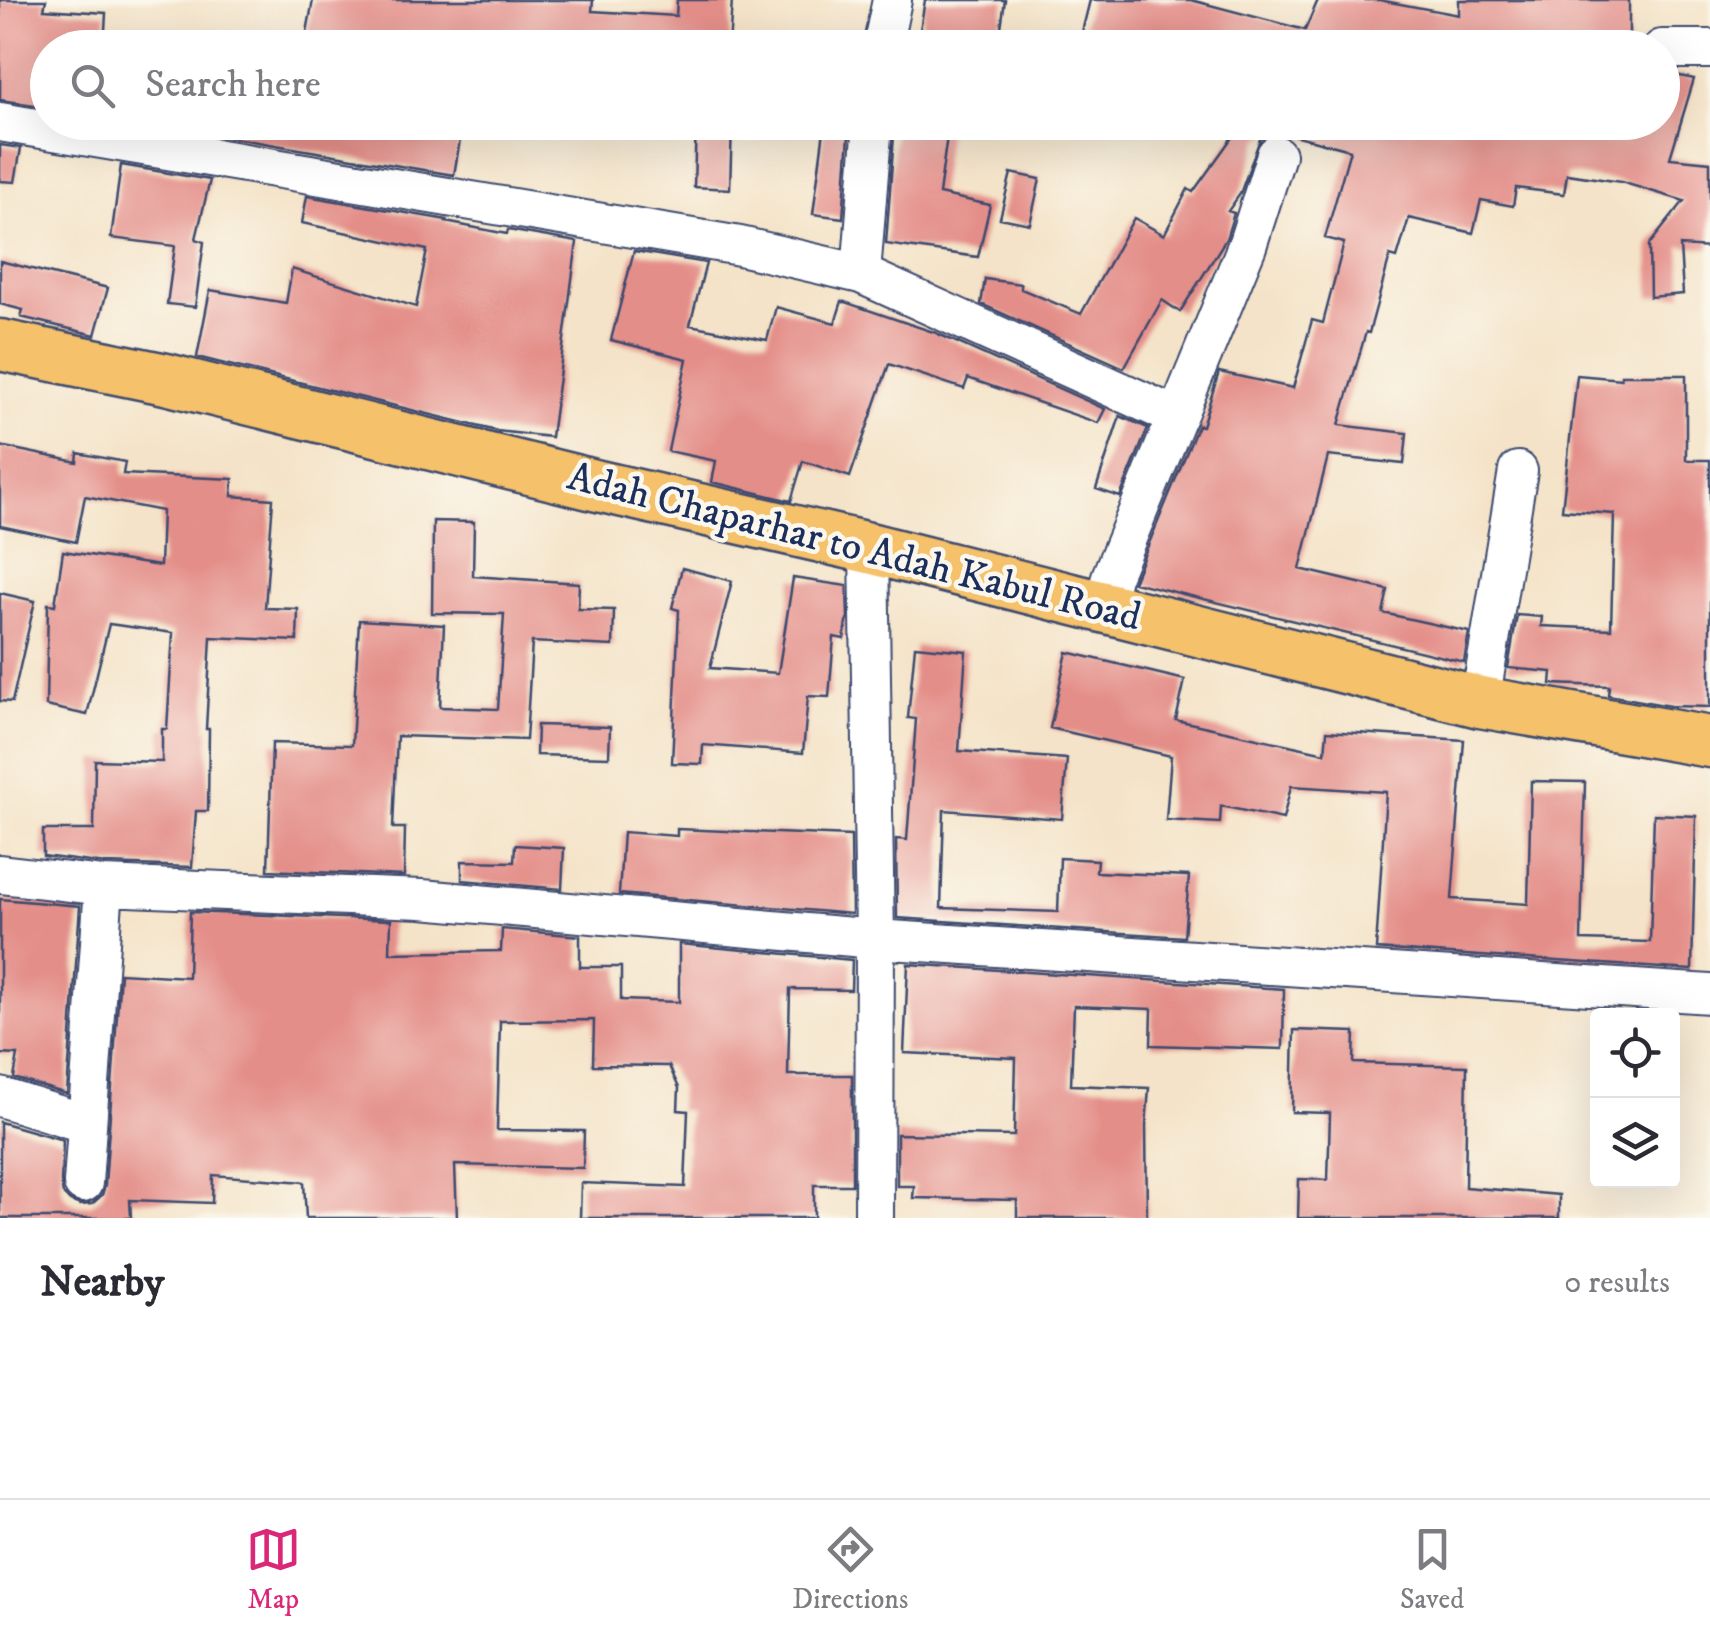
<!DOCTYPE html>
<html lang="en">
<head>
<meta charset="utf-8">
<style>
  :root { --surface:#fff; --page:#f7f7f7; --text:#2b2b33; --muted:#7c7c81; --line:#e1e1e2; --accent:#db2777 }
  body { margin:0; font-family:"IM FELL DW Pica",serif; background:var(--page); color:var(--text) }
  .controls { position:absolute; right:30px; bottom:30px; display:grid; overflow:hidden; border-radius:10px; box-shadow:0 10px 40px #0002 }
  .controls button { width:90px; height:90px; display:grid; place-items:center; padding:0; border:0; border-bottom:2px solid var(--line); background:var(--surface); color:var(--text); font:50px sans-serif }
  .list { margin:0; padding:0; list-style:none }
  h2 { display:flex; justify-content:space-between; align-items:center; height:130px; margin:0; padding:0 40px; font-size:42px }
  h2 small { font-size:32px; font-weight:400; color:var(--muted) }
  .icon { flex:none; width:55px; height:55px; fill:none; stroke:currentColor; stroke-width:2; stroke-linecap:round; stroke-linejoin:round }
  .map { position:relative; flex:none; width:1710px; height:1218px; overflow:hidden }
  .search { position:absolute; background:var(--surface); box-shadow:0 10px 40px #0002; left:30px; right:30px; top:30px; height:110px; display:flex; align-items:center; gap:25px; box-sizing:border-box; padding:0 35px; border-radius:55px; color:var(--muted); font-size:38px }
  .sheet { height:280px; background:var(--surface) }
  nav { display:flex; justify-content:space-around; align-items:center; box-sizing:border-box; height:140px; border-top:2px solid var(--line); background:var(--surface); font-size:28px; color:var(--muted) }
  nav a { display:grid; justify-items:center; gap:5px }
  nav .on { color:var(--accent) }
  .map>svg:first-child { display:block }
  .building { fill:#e48e89 }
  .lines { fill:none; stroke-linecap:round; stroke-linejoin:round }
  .minor-casing { stroke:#3c4a6e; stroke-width:42 }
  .major-casing { stroke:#3c4a6e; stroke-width:55 }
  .minor { stroke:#fff; stroke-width:38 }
  .major { stroke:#f5c16b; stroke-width:50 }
  .labels { text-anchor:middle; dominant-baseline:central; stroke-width:9; stroke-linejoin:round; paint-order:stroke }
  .street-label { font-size:40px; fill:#1b2f5e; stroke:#fbf7ec }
</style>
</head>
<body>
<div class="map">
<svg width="1710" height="1218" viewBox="0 0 1710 1218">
  <rect width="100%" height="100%" fill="#fbf7ec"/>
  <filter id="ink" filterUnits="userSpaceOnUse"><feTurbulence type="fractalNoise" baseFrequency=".01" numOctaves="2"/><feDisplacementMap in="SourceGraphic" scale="20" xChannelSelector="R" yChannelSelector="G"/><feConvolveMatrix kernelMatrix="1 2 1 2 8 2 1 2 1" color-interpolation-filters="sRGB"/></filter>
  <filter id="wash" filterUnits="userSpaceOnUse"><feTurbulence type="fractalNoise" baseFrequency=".0048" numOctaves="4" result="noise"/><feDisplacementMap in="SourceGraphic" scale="40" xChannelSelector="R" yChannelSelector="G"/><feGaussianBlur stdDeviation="2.25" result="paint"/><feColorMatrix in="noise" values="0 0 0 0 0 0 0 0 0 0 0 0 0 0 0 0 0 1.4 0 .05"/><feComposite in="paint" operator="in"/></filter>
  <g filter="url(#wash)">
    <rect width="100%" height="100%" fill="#f4e3c8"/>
    <g id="blocks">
      <path class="building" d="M 0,0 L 46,0 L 44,9 L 106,13 L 104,48 L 48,48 L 48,107 L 0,100 Z
        M 313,0 L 593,0 L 592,11 L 676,16 L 677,0 L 732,0 L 729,48 L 304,48 Z
        M 925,0 L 1005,0 L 998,48 L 917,48 Z
        M 1090,0 L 1191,0 L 1305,30 L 1318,0 L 1379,0 L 1459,15 L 1459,0 L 1629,0 L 1629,48 L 1252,48 L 1198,34 L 1198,48 L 1078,48 Z
        M 1662,72 L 1694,79 L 1670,158 L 1710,162 L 1710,248 L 1680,246 L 1683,294 L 1650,297 L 1649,245 L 1684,201 L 1621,182 L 1567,174 L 1564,194 L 1516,188 L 1513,206 L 1481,200 L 1473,233 L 1409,218 L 1397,258 L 1390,256 L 1369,333 L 1366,332 L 1339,425 L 1407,433 L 1404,464 L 1328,456 L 1300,569 L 1388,590 L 1383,613 L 1469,632 L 1464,662 L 1133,582 L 1198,425 L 1202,426 L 1219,372 L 1293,388 L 1312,320 L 1323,323 L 1344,243 L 1325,238 L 1350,150 L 1286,133 L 1270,133 L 1260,139 L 1240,194 L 1228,211 L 1234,213 L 1226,239 L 1180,312 L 1162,300 L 1124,368 L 981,304 L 985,279 L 1021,284 L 1021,289 L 1081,314 L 1134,218 L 1164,235 L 1188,189 L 1193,192 L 1243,122 L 1662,122 Z
        M 139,122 L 463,122 L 454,175 Z
        M 696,122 L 732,122 L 730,189 L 694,187 Z
        M 825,122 L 850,122 L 843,218 L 813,214 Z
        M 895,122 L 949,122 L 939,194 L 990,205 L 978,257 L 886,244 Z
        M 0,145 L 21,148 L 15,182 L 0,181 Z
        M 121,165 L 210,180 L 196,239 L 204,242 L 195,307 L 167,304 L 175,246 L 111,238 Z
        M 1011,173 L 1040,179 L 1030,224 L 1000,218 Z
        M 307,196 L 447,220 L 446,222 L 507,234 L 508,230 L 577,242 L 551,437 L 497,431 L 197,357 L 210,290 L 286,303 L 292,269 L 416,307 L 427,250 L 302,223 Z
        M 634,251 L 706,263 L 690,325 L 767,340 L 776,307 L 835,323 L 842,301 L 936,333 L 1105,409 L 1098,423 L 968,378 L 964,389 L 889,364 L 850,477 L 803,461 L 791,501 L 712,482 L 716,461 L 668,451 L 687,359 L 611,340 Z
        M 0,261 L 108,288 L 95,335 L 21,317 L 23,310 L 0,304 Z
        M 1577,375 L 1621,379 L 1621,375 L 1686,375 L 1686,460 L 1710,460 L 1710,707 L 1670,706 L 1608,695 L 1609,686 L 1551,684 L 1552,672 L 1508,668 L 1517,615 L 1542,617 L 1541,626 L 1611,629 L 1614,514 L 1562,510 Z
        M 1120,416 L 1148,428 L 1120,497 L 1096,489 Z
        M 0,446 L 77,462 L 78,453 L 125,462 L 123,474 L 233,479 L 232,496 L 273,499 L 265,608 L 298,609 L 297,641 L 211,637 L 206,729 L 209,729 L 208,811 L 196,811 L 192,867 L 106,864 L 43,856 L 43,830 L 94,830 L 95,760 L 162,762 L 162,729 L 167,729 L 173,633 L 109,624 L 87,715 L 46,706 L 48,604 L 55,605 L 63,551 L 160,566 L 162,511 L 85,496 L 76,542 L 0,526 Z
        M 433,521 L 474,522 L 473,576 L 579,583 L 578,609 L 614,610 L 613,646 L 532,642 L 526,740 L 397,736 L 393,828 L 405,828 L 404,876 L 268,870 L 272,743 L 352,745 L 359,620 L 444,625 L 440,707 L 498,709 L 504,614 L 432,613 Z
        M 682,568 L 732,581 L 710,668 L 778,673 L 793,578 L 847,586 L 848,618 L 844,639 L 834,637 L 829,697 L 808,696 L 803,753 L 703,745 L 702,764 L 672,763 L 679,610 L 672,608 Z
        M 0,593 L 35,601 L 12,702 L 0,701 Z
        M 915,646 L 966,651 L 959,751 L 1067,759 L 1062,819 L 944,810 L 941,908 L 1058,912 L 1060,858 L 1097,860 L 1096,872 L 1189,876 L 1184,937 L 897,918 L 896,839 L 907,840 L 916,719 L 908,718 Z
        M 1067,652 L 1185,680 L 1176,720 L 1325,753 L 1327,731 L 1464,740 L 1452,899 L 1528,904 L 1531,781 L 1585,782 L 1581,940 L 1650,942 L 1654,814 L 1696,816 L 1692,970 L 1376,949 L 1386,792 L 1291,786 L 1283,819 L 1221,806 L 1220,823 L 1166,820 L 1171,756 L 1050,728 Z
        M 537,725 L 610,727 L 609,757 L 536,755 Z
        M 677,829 L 851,836 L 852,914 L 619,894 L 623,832 L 677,836 Z
        M 515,845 L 564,848 L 562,889 L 462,880 L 462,861 L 514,862 Z
        M 0,899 L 80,906 L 67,1094 L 14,1078 L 18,1055 L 0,1054 Z
        M 190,912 L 391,920 L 390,953 L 501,951 L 502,929 L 580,936 L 580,967 L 621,967 L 621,1000 L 679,1002 L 679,944 L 852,960 L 851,990 L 790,989 L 788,1075 L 852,1075 L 852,1185 L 814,1185 L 814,1218 L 580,1218 L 581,1183 L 685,1187 L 688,1111 L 678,1110 L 679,1088 L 669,1066 L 593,1065 L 594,1020 L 500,1021 L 497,1130 L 584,1131 L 583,1168 L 455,1165 L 457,1218 L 306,1218 L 304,1182 L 213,1175 L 212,1203 L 130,1200 L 131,1218 L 0,1218 L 0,1122 L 63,1140 L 61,1182 L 63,1194 L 70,1201 L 80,1205 L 92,1204 L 102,1195 L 105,1185 L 120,973 L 188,977 Z
        M 908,964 L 1284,989 L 1283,1049 L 1151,1045 L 1152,1009 L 1074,1006 L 1071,1085 L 1149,1088 L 1146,1126 L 1147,1218 L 1017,1218 L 1017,1200 L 913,1198 L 914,1186 L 897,1186 L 897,1134 L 1014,1136 L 1016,1058 L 904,1053 Z
        M 1294,1030 L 1355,1032 L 1354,1063 L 1467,1066 L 1465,1187 L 1559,1195 L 1559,1218 L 1298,1218 L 1299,1179 L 1328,1180 L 1330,1113 L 1292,1112 Z"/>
    </g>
  </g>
  <g filter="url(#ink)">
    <use href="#blocks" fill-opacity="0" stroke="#3c4a6e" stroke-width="2.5"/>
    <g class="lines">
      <defs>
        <path id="minor" d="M 882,48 L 892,0
          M 1662,49 L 1710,49
          M 0,122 L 740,246 L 861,274 L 1175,416
          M 861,274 L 873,122
          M 869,548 L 875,939 L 874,1218
          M 1104,608 L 1111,577 L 1247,246 L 1276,155
          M 1480,702 L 1518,471
          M 0,874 L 104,886 L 422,899 L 875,939 L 1710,994
          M 0,1097 L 87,1124
          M 83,1183 L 104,886"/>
        <path id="major" d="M 0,345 L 166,379 L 594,485 L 869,548 L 1480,702 L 1710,742"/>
      </defs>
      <use href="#minor" class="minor-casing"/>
      <use href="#major" class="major-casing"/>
      <use href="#minor" class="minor"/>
      <use href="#major" class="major"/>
    </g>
  </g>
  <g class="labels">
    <g class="street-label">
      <text transform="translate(854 548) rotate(14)">Adah Chaparhar to Adah Kabul Road</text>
    </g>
  </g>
</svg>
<div class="controls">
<button><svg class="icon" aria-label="locate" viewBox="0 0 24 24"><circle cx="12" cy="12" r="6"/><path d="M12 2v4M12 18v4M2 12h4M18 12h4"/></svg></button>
<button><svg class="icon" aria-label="layers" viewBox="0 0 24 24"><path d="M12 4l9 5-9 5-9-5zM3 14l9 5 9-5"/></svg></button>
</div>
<div class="search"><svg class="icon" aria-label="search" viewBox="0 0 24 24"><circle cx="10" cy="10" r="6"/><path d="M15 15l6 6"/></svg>Search here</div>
</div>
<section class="sheet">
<h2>Nearby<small>0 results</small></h2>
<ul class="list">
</ul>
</section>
<nav>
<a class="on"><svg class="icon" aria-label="map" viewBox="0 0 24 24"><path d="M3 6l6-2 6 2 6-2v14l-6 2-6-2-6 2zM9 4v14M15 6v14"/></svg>Map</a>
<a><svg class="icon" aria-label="directions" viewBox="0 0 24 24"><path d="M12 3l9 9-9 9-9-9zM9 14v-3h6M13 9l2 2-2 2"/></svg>Directions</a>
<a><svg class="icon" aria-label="saved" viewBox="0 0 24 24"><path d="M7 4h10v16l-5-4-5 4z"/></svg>Saved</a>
</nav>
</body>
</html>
